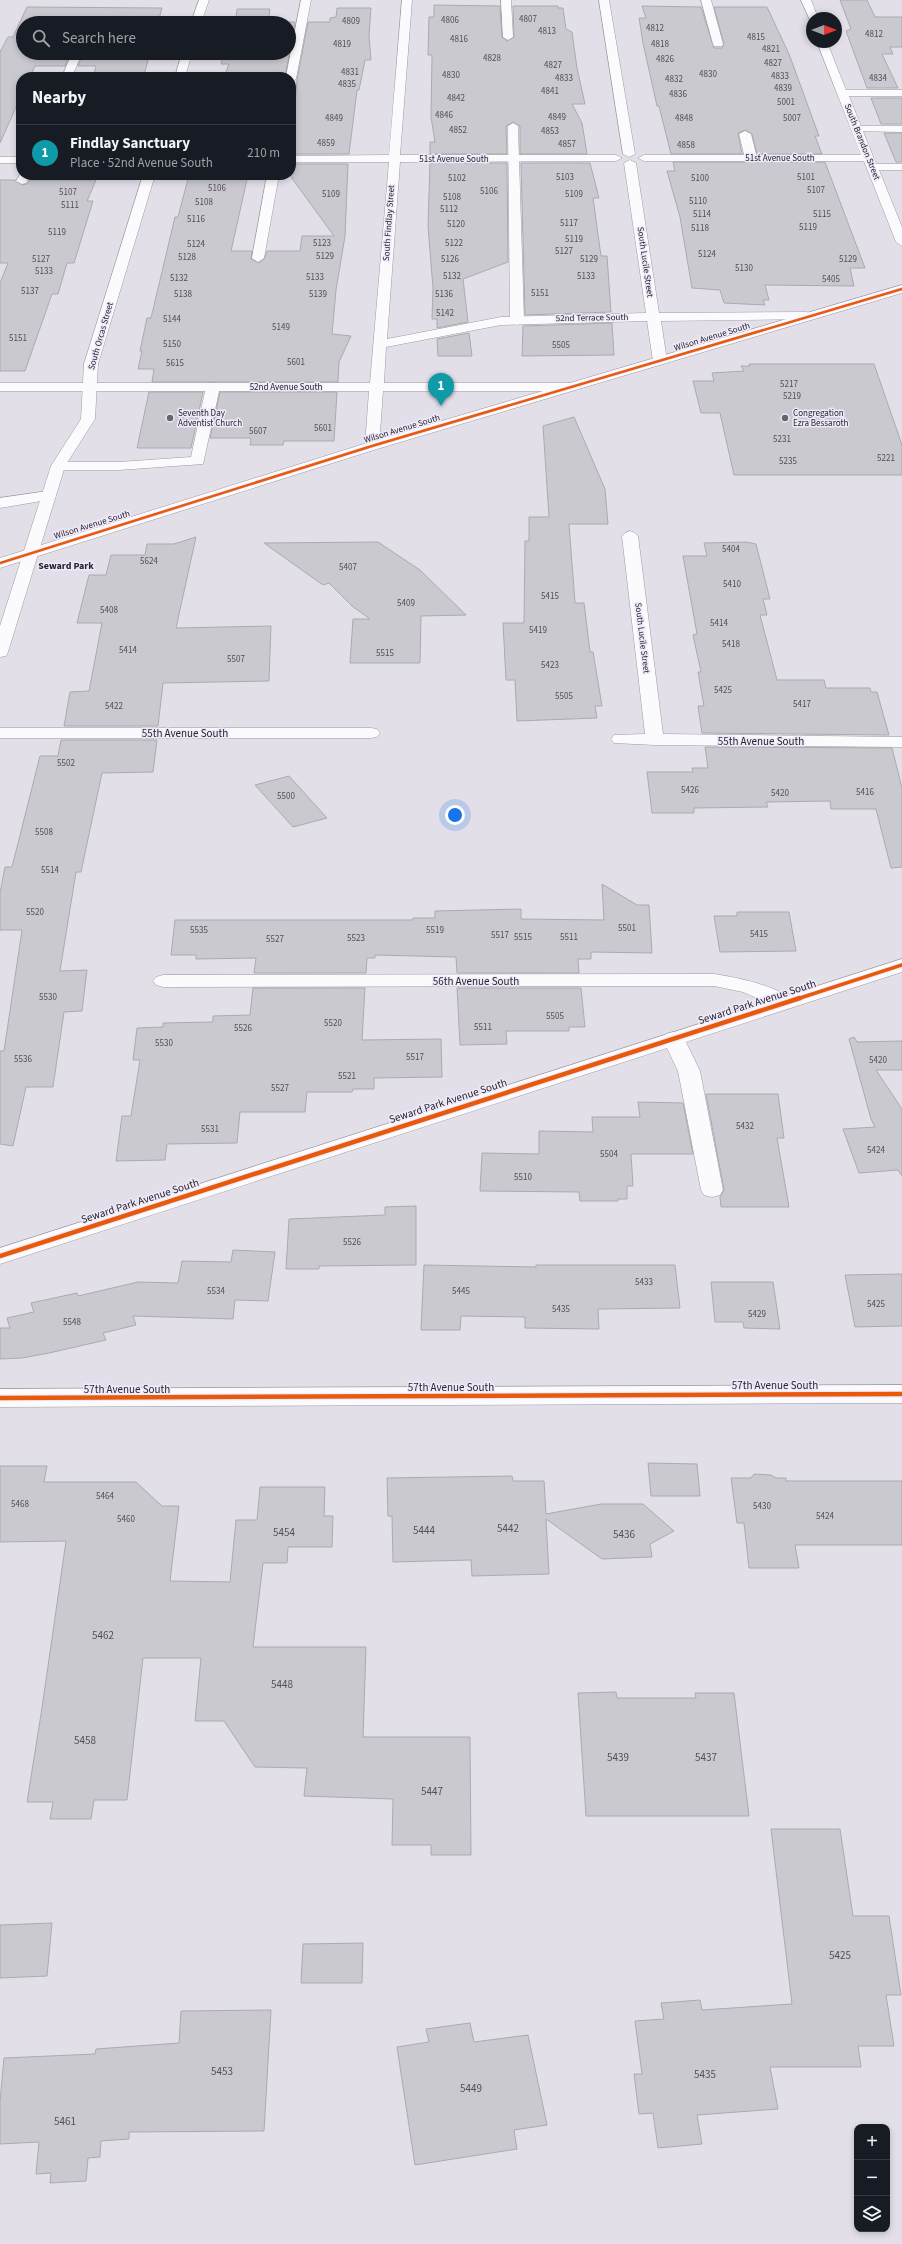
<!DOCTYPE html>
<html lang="en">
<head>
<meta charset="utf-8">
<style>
  :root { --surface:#171b24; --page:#20242c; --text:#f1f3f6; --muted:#9ea1a6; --line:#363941; --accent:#db2777 }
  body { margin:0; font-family:"Source Sans 3",sans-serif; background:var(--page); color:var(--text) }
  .controls { position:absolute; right:12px; bottom:12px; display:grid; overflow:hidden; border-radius:8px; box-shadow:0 2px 6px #0003 }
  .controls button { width:36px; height:36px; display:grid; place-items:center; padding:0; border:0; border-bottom:1px solid var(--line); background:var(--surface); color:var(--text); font:20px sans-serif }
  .compass { position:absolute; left:806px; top:12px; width:36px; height:36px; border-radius:50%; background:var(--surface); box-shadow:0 2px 6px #0003; rotate:90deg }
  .you { position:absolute; left:455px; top:815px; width:14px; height:14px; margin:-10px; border:3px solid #fff; border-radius:50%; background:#1a73e8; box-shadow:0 0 0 6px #1a73e833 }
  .badge { display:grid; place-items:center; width:26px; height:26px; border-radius:50%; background:var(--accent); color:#fff; font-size:13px; font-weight:700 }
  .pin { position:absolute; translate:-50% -33px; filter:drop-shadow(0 1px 2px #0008) }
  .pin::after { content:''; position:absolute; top:21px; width:14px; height:12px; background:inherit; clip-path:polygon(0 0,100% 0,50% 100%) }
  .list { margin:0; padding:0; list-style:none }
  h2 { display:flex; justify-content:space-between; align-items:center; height:52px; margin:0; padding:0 16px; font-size:17px }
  h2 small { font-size:13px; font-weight:400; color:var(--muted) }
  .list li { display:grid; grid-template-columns:26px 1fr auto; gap:12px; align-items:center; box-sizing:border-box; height:56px; padding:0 16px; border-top:1px solid var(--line) }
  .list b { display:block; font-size:15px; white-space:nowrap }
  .list p { margin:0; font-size:13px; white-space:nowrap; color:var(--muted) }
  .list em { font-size:13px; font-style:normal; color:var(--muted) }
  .icon { flex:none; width:22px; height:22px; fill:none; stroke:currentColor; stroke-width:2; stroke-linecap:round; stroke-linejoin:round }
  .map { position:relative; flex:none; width:902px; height:2244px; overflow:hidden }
  .search { position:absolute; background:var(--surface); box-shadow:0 2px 6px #0003; left:16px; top:16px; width:280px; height:44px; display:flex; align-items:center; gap:10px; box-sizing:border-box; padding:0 14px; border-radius:22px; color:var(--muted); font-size:15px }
  .panel { position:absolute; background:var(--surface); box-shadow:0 2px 6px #0003; left:16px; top:72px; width:280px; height:108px; border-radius:16px }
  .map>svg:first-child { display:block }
  .building { fill:#cbc9d0; stroke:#aca9b0 }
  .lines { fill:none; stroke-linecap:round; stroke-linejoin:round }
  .service-casing { stroke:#9e9ba2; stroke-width:1 }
  .minor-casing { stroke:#9e9ba2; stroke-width:1 }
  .tertiary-casing { stroke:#9e9ba2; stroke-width:1 }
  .secondary-casing { stroke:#9e9ba2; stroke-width:1 }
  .service { fill:#fbfafc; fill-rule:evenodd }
  .minor { fill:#fbfafc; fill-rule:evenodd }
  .tertiary { fill:#fbfafc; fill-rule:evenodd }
  .secondary { fill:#fbfafc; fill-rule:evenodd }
  .cycleway-far2-casing { stroke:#efe9fa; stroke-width:4 }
  .cycleway-far1-casing { stroke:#efe9fa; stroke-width:5.5 }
  .cycleway-casing { stroke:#efe9fa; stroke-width:7 }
  .cycleway-far2 { stroke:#e8590c; stroke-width:2.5 }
  .cycleway-far1 { stroke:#e8590c; stroke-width:3.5 }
  .cycleway { stroke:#e8590c; stroke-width:4.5 }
  .poi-dot { fill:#69656e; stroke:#efe9fa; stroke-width:1.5 }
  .labels { text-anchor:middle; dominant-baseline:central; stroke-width:3; stroke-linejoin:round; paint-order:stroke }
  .number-label { font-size:9px; fill:#524f56 }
  .far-street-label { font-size:9px; fill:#27242b; stroke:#efe9fa }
  .far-poi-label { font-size:9px; fill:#27242b; stroke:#efe9fa; text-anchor:start }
  .far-neighbourhood-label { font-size:10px; font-weight:bold; fill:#27242b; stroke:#efe9fa }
  .street-label { font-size:11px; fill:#27242b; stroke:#efe9fa }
  .near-number-label { font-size:11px; fill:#524f56 }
</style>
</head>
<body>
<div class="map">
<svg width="902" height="2244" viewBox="0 0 902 2244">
  <rect width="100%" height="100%" fill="#e3dfe9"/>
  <path class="building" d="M 840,0 L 867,0 L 875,17 L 902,17 L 902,47 L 890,47 L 893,54 L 882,54 L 898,88 L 867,88 L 846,31 L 851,29 Z
    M 434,5 L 500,6 L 502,37 L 507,41 L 514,37 L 513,6 L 558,6 L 558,8 L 563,8 L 566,29 L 572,32 L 577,68 L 585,104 L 572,104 L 582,123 L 587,154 L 520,154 L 520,126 L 514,122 L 506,126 L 507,154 L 430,154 L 430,142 L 435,142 L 431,117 L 432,55 L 428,55 L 429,17 L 434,17 Z
    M 642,6 L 701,7 L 714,48 L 722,48 L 724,44 L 714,7 L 767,7 L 789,54 L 819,136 L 815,136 L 822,154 L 757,154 L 752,134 L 746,130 L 738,133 L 742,154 L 671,154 L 659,106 L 657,106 L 643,43 L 639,18 L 646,18 Z
    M 27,7 L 162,8 L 158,23 L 23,23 L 23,53 L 70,53 L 65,66 L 35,66 L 30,77 L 21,77 L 21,96 L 0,143 L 0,52 L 8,37 L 13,37 Z
    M 337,8 L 371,8 L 369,35 L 371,60 L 365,60 L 359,90 L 357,90 L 349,154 L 291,154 L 297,80 L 308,22 L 330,22 L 330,18 L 336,17 Z
    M 237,9 L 270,9 L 268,22 L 295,22 L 285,77 L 224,77 L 229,64 L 221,64 L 224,53 L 289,53 L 289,23 L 231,23 L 232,19 L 236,19 Z
    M 83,53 L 150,53 L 144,75 L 93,77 L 96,66 L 78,66 Z
    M 871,98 L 902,98 L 902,124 L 881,124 Z
    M 884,133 L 902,133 L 902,162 L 896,162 Z
    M 673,162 L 825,162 L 865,268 L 850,268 L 854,286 L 765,285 L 769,300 L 763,300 L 765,305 L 724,303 L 720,290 L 692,288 L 680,217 L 667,171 L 675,171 Z
    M 430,163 L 507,163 L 508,262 L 463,279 L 468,322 L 437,328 L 437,319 L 432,319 L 433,288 L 428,226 Z
    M 521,163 L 590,163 L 599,198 L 593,198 L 601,256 L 607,256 L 611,312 L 525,315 Z
    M 291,164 L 348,164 L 345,236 L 336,290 L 332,334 L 351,336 L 339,362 L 338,382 L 152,382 L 154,369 L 138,369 L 142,351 L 140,351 L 147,318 L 151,318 L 175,217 L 178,217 L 189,175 L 248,175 L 231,251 L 252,251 L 251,259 L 259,263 L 265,258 L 267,251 L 300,251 L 302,236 L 334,236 L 291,177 Z
    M 0,180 L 15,180 L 22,185 L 27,184 L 30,180 L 96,180 L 87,201 L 93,201 L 74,263 L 67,263 L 58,294 L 52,294 L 25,371 L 0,371 L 0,283 L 8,263 L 0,263 Z
    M 612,323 L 614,355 L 522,356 L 523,326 Z
    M 469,333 L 472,356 L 438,356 L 437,339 Z
    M 749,364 L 874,364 L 902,445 L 902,475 L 734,475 L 720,413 L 701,413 L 693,381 L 714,381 L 712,373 L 744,371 L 741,366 L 750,366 Z
    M 149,392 L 203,392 L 191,448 L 137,448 Z
    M 220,392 L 337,392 L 334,441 L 284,441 L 283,445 L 250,445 L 251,440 L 250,438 L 210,438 Z
    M 574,417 L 605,489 L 608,524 L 569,524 L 575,603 L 584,603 L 590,652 L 593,652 L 602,706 L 595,706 L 597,718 L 517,721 L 515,680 L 506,680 L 503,623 L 524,623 L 525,541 L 529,541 L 529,517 L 549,517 L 543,426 Z
    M 196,537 L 176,628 L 271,626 L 269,681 L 163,683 L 158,726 L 64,726 L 70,692 L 89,691 L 102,623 L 77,623 L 89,575 L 106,575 L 111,555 L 145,555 L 147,544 L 174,544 Z
    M 378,542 L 420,570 L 466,615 L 421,616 L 420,663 L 350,663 L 353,619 L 370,619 L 352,606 L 329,583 L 323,585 L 264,543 Z
    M 746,542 L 756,544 L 770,599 L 763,599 L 767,615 L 760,615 L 777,680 L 824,680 L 826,688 L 870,688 L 871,692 L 877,692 L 889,735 L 702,733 L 698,706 L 704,706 L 698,672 L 701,672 L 693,635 L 697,634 L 683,556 L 707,556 L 704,543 Z
    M 61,740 L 157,740 L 153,772 L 102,773 L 81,872 L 76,872 L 60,971 L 87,970 L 82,1011 L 64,1012 L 53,1087 L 26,1087 L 13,1146 L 0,1144 L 0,1051 L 4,1051 L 22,930 L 0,930 L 0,893 L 5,867 L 12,867 L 40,756 L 58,756 Z
    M 705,747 L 892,748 L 902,788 L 902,867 L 891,868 L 876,809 L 831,809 L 830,801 L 766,802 L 768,807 L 694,808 L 694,813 L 652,813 L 647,772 L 693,772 L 692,768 L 708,768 Z
    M 289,776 L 327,818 L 293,827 L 255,785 Z
    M 602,884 L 637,905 L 649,905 L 652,953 L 591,952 L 591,959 L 578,959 L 579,973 L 457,973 L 456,957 L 375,955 L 375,958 L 367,958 L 366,973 L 254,973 L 256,958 L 196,959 L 196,955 L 171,955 L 175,920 L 413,920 L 413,918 L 435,918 L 435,911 L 521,909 L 521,919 L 604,920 Z
    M 737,912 L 789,912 L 796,951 L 720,952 L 714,916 L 737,916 Z
    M 253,988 L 365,988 L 362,1040 L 441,1039 L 442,1077 L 374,1078 L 374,1089 L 353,1089 L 352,1092 L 307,1092 L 305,1112 L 240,1112 L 237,1143 L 167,1144 L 165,1160 L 116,1161 L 122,1116 L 131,1116 L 140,1060 L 133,1060 L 137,1028 L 163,1027 L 163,1023 L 213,1022 L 213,1016 L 250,1015 Z
    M 457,988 L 581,988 L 585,1027 L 569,1027 L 569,1031 L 506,1031 L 507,1044 L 460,1045 Z
    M 854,1037 L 857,1042 L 902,1041 L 902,1070 L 876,1070 L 902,1109 L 902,1176 L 898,1170 L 859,1173 L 843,1129 L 875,1127 L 871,1119 L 849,1039 Z
    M 706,1094 L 778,1094 L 784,1138 L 777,1138 L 789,1207 L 721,1207 L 720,1197 L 724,1190 Z
    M 638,1102 L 683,1103 L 693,1154 L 631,1154 L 633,1186 L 627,1186 L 627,1199 L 618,1199 L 618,1201 L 580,1201 L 579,1192 L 480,1191 L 482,1153 L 539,1154 L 539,1131 L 593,1132 L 592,1117 L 640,1117 Z
    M 416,1206 L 416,1265 L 319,1266 L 319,1269 L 286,1269 L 289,1219 L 385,1215 L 385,1207 Z
    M 233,1250 L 275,1252 L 268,1301 L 235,1300 L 233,1319 L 133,1316 L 136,1325 L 103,1333 L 106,1340 L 49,1353 L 22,1358 L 0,1359 L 0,1328 L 10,1328 L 7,1318 L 34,1312 L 31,1303 L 77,1293 L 78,1296 L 138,1282 L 178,1283 L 182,1261 L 231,1262 Z
    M 424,1265 L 536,1267 L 536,1265 L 675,1265 L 680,1308 L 598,1309 L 599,1329 L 525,1328 L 525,1317 L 461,1316 L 460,1330 L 421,1330 Z
    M 902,1274 L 902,1326 L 855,1327 L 845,1275 Z
    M 711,1282 L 773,1282 L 780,1329 L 744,1328 L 743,1322 L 715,1322 Z
    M 648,1463 L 697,1464 L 700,1496 L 651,1496 Z
    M 0,1466 L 47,1466 L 44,1482 L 136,1482 L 162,1506 L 179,1506 L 170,1581 L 230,1582 L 236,1520 L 257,1520 L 260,1487 L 325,1487 L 324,1516 L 333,1516 L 332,1547 L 288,1547 L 287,1563 L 263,1563 L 253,1647 L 366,1647 L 363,1737 L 470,1737 L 471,1855 L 431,1855 L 431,1845 L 392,1845 L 393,1799 L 304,1796 L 307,1768 L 255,1767 L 224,1721 L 195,1721 L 201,1658 L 143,1658 L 127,1800 L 94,1800 L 91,1819 L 50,1819 L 53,1802 L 27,1802 L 42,1708 L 66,1541 L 0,1542 Z
    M 754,1474 L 771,1475 L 776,1478 L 786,1478 L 786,1481 L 902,1481 L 902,1545 L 795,1545 L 799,1568 L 749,1568 L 744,1523 L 737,1523 L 731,1478 L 751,1478 Z
    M 512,1476 L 513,1481 L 544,1481 L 546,1514 L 601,1504 L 643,1504 L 674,1531 L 650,1544 L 652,1557 L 602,1559 L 546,1519 L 549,1574 L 472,1576 L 471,1560 L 393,1562 L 392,1516 L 388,1516 L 387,1478 Z
    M 616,1692 L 617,1698 L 696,1698 L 695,1693 L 734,1693 L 749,1816 L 586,1816 L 578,1693 Z
    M 771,1829 L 840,1829 L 853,1916 L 889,1916 L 901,1995 L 886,1995 L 894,2046 L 858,2046 L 861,2067 L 770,2067 L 778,2109 L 697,2115 L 702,2144 L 658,2148 L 653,2113 L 639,2114 L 634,2074 L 642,2074 L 635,2021 L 664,2019 L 661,2003 L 700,2000 L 702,2010 L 792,2004 Z
    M 52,1923 L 47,1976 L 0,1978 L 0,1925 Z
    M 363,1943 L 362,1983 L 301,1983 L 303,1944 Z
    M 271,2010 L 264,2131 L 129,2132 L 129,2139 L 101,2141 L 100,2157 L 88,2158 L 86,2181 L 50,2183 L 51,2173 L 36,2174 L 39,2142 L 0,2144 L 0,2102 L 4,2058 L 95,2054 L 96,2049 L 179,2043 L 181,2011 Z
    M 470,2023 L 474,2042 L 528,2035 L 547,2125 L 514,2130 L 517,2149 L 415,2165 L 397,2047 L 429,2042 L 426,2029 Z"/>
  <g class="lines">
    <defs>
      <path id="service" d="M 301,0 L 311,0 L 296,79 L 291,82 L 291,77 L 286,77 Z
        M 501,0 L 511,0 L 513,37 L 508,40 L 503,37 Z
        M 701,0 L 711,0 L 723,44 L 722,46 L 714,46 L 713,44 Z
        M 72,53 L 82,53 L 72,77 L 62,77 Z
        M 513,123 L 518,126 L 524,321 L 517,325 L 510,321 L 508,126 Z
        M 857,126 L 902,126 L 902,132 L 853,131 L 852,129 L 853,127 Z
        M 745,131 L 751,134 L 757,158 L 755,160 L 751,161 L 745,158 L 739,134 Z
        M 21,173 L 21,175 L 31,175 L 26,183 L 22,184 L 16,181 Z
        M 267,175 L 279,175 L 264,258 L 258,262 L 252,258 Z
        M 213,383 L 220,387 L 203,464 L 119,470 L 58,470 L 51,466 L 58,462 L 119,462 L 191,457 L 206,387 Z
        M 48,491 L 53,493 L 56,496 L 53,499 L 0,508 L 0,498 Z
        M 673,1032 L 680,1034 L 684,1038 L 700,1071 L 723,1190 L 720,1195 L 712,1197 L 704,1195 L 701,1190 L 678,1071 L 662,1038 L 666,1034 Z"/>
      <path id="minor" d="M 402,0 L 412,0 L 400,155 L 616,155 L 622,158 L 616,161 L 400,162 L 387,339 L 501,317 L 646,313 L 624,163 L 630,160 L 636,163 L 659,313 L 806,312 L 811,313 L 813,316 L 811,319 L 661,321 L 667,361 L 660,365 L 653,361 L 647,321 L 501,325 L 386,347 L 384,383 L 571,383 L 578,387 L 571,391 L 383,391 L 379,446 L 372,450 L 365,446 L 369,391 L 0,391 L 0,383 L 370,383 L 389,162 L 291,162 L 291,156 L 389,155 Z
        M 599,0 L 609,0 L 635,154 L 629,157 L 623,154 Z
        M 801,0 L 811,0 L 818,18 L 810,20 Z
        M 817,42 L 827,42 L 846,90 L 902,90 L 902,96 L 849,96 L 876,164 L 902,164 L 902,170 L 879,170 L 902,227 L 902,246 L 896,242 L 864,161 L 644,161 L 638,158 L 644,155 L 861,155 Z
        M 0,157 L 21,157 L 21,163 L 0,163 Z
        M 630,531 L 635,533 L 638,536 L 663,734 L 902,737 L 902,747 L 655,745 L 614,743 L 611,739 L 614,735 L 645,734 L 622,536 L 625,533 Z
        M 0,728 L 371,728 L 377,729 L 380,733 L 377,737 L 371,738 L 0,738 Z
        M 714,974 C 734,977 782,986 794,1003 L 791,1007 L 784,1009 L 777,1007 L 743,992 L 714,986 L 163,987 L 156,985 L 153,981 L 156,977 L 163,975 Z
        M 902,1385 L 902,1403 L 0,1407 L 0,1389 Z"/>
      <path id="tertiary" d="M 199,0 L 209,0 L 201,23 L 191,23 Z
        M 182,53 L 192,53 L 185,77 L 175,77 Z
        M 143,175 L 155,175 L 98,364 L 95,419 L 65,466 L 8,652 L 6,656 L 0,657 L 0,626 L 51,466 L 81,419 L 84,364 Z
        M 902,959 L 902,972 L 0,1264 L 0,1248 Z"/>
      <path id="secondary" d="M 902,285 L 902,293 L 377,449 L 0,568 L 0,558 L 367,443 Z"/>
    </defs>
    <use href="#service" class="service-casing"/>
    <use href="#minor" class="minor-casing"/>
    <use href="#tertiary" class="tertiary-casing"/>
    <use href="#secondary" class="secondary-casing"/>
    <use href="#service" class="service"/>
    <use href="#minor" class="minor"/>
    <use href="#tertiary" class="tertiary"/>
    <use href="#secondary" class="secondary"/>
    <defs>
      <path id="cycleway-far2" d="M 0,563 L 372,446 L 902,289"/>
      <path id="cycleway-far1" d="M 797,999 L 902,965"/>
      <path id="cycleway" d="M 0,1256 L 800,998
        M 0,1398 L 902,1394"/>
    </defs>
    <use href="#cycleway-far2" class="cycleway-far2-casing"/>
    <use href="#cycleway-far1" class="cycleway-far1-casing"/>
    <use href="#cycleway" class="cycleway-casing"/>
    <use href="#cycleway-far2" class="cycleway-far2"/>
    <use href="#cycleway-far1" class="cycleway-far1"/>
    <use href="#cycleway" class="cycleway"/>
  </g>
  <g class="poi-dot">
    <circle cx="170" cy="418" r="4"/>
    <circle cx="785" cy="418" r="4"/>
  </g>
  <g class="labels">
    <g class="number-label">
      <text x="528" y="19">4807</text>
      <text x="450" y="20">4806</text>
      <text x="351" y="21">4809</text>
      <text x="655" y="28">4812</text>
      <text x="547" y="31">4813</text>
      <text x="874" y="34">4812</text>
      <text x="756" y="37">4815</text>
      <text x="459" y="39">4816</text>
      <text x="342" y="44">4819</text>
      <text x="660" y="44">4818</text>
      <text x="771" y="49">4821</text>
      <text x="492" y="58">4828</text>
      <text x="665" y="59">4826</text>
      <text x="773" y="63">4827</text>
      <text x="553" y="65">4827</text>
      <text x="350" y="72">4831</text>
      <text x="708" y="74">4830</text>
      <text x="451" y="75">4830</text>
      <text x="780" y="76">4833</text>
      <text x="564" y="78">4833</text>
      <text x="878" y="78">4834</text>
      <text x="674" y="79">4832</text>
      <text x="347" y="84">4835</text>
      <text x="783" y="88">4839</text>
      <text x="550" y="91">4841</text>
      <text x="678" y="94">4836</text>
      <text x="456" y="98">4842</text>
      <text x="786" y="102">5001</text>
      <text x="444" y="115">4846</text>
      <text x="557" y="117">4849</text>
      <text x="334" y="118">4849</text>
      <text x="684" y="118">4848</text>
      <text x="792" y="118">5007</text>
      <text x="458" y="130">4852</text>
      <text x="550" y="131">4853</text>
      <text x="326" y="143">4859</text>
      <text x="567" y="144">4857</text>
      <text x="686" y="145">4858</text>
      <text x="565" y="177">5103</text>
      <text x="806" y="177">5101</text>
      <text x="457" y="178">5102</text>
      <text x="700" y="178">5100</text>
      <text x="217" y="188">5106</text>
      <text x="816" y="190">5107</text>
      <text x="489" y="191">5106</text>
      <text x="68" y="192">5107</text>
      <text x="331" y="194">5109</text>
      <text x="574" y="194">5109</text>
      <text x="452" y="197">5108</text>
      <text x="698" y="201">5110</text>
      <text x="204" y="202">5108</text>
      <text x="70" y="205">5111</text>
      <text x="449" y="209">5112</text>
      <text x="702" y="214">5114</text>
      <text x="822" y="214">5115</text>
      <text x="196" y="219">5116</text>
      <text x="569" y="223">5117</text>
      <text x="456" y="224">5120</text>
      <text x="808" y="227">5119</text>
      <text x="700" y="228">5118</text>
      <text x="57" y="232">5119</text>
      <text x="574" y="239">5119</text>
      <text x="322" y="243">5123</text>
      <text x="454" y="243">5122</text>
      <text x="196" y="244">5124</text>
      <text x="564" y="251">5127</text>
      <text x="707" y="254">5124</text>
      <text x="325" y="256">5129</text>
      <text x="187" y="257">5128</text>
      <text x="41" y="259">5127</text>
      <text x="450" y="259">5126</text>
      <text x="589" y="259">5129</text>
      <text x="848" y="259">5129</text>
      <text x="744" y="268">5130</text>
      <text x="44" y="271">5133</text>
      <text x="452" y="276">5132</text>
      <text x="586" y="276">5133</text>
      <text x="315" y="277">5133</text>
      <text x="179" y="278">5132</text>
      <text x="831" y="279">5405</text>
      <text x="30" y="291">5137</text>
      <text x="540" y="293">5151</text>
      <text x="183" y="294">5138</text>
      <text x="318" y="294">5139</text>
      <text x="444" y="294">5136</text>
      <text x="445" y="313">5142</text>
      <text x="172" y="319">5144</text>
      <text x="281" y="327">5149</text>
      <text x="18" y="338">5151</text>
      <text x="172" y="344">5150</text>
      <text x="561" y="345">5505</text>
      <text x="296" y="362">5601</text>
      <text x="175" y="363">5615</text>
      <text x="789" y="384">5217</text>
      <text x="792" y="396">5219</text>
      <text x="323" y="428">5601</text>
      <text x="258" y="431">5607</text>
      <text x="782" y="439">5231</text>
      <text x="886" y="458">5221</text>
      <text x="788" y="461">5235</text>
      <text x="731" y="549">5404</text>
      <text x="149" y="561">5624</text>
      <text x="348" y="567">5407</text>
      <text x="732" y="584">5410</text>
      <text x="550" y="596">5415</text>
      <text x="406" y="603">5409</text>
      <text x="109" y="610">5408</text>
      <text x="719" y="623">5414</text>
      <text x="538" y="630">5419</text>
      <text x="731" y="644">5418</text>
      <text x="128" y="650">5414</text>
      <text x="385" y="653">5515</text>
      <text x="236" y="659">5507</text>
      <text x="550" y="665">5423</text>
      <text x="723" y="690">5425</text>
      <text x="564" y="696">5505</text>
      <text x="802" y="704">5417</text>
      <text x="114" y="706">5422</text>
      <text x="66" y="763">5502</text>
      <text x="690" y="790">5426</text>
      <text x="865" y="792">5416</text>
      <text x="780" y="793">5420</text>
      <text x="286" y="796">5500</text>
      <text x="44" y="832">5508</text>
      <text x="50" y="870">5514</text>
      <text x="35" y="912">5520</text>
      <text x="627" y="928">5501</text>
      <text x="199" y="930">5535</text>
      <text x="435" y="930">5519</text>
      <text x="759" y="934">5415</text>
      <text x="500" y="935">5517</text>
      <text x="523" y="937">5515</text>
      <text x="569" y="937">5511</text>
      <text x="356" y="938">5523</text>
      <text x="275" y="939">5527</text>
      <text x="48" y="997">5530</text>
      <text x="555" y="1016">5505</text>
      <text x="333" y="1023">5520</text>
      <text x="483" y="1027">5511</text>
      <text x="243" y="1028">5526</text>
      <text x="164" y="1043">5530</text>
      <text x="415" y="1057">5517</text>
      <text x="23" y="1059">5536</text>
      <text x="878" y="1060">5420</text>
      <text x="347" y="1076">5521</text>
      <text x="280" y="1088">5527</text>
      <text x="745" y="1126">5432</text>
      <text x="210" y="1129">5531</text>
      <text x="876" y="1150">5424</text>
      <text x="609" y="1154">5504</text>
      <text x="523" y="1177">5510</text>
      <text x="352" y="1242">5526</text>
      <text x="644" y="1282">5433</text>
      <text x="216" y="1291">5534</text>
      <text x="461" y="1291">5445</text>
      <text x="876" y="1304">5425</text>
      <text x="561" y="1309">5435</text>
      <text x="757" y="1314">5429</text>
      <text x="72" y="1322">5548</text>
      <text x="105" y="1496">5464</text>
      <text x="20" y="1504">5468</text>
      <text x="762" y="1506">5430</text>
      <text x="825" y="1516">5424</text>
      <text x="126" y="1519">5460</text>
    </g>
    <g class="far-street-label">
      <text transform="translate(862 142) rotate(68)">South Brandon Street</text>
      <text x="780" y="158">51st Avenue South</text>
      <text x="454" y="159">51st Avenue South</text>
      <text transform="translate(389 223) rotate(-86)">South Findlay Street</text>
      <text transform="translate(645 262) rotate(82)">South Lucile Street</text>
      <text transform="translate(592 318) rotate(-1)">52nd Terrace South</text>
      <text transform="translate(101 336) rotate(-74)">South Orcas Street</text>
      <text transform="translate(712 337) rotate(-17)">Wilson Avenue South</text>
      <text x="286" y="387">52nd Avenue South</text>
      <text transform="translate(402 429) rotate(-17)">Wilson Avenue South</text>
      <text transform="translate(92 525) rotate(-17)">Wilson Avenue South</text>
      <text transform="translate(642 638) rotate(83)">South Lucile Street</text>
    </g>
    <g class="far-poi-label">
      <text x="178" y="413">Seventh Day<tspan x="178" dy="10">Adventist Church</tspan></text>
      <text x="793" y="413">Congregation<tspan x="793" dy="10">Ezra Bessaroth</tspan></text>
    </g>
    <g class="far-neighbourhood-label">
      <text x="66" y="566">Seward Park</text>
    </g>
    <g class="street-label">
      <text x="185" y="733">55th Avenue South</text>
      <text x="761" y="741">55th Avenue South</text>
      <text x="476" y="981">56th Avenue South</text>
      <text transform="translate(757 1002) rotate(-18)">Seward Park Avenue South</text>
      <text transform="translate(448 1101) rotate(-18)">Seward Park Avenue South</text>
      <text transform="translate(140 1201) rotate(-18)">Seward Park Avenue South</text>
      <text x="775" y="1385">57th Avenue South</text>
      <text x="451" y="1387">57th Avenue South</text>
      <text x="127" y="1389">57th Avenue South</text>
    </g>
    <g class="near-number-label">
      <text x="508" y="1528">5442</text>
      <text x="424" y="1530">5444</text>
      <text x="284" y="1532">5454</text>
      <text x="624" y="1534">5436</text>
      <text x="103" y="1635">5462</text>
      <text x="282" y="1684">5448</text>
      <text x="85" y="1740">5458</text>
      <text x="618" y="1757">5439</text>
      <text x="706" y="1757">5437</text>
      <text x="432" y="1791">5447</text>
      <text x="840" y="1955">5425</text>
      <text x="222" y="2071">5453</text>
      <text x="705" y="2074">5435</text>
      <text x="471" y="2088">5449</text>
      <text x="65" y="2121">5461</text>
    </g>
  </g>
</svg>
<div class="controls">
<button>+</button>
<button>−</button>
<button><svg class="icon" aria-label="layers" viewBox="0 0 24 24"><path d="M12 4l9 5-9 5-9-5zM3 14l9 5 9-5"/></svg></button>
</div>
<svg class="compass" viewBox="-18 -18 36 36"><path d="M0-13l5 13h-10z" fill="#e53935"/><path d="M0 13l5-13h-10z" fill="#9ea1a6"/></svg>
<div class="you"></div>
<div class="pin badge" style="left:441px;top:406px;background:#0f9aa8">1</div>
<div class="search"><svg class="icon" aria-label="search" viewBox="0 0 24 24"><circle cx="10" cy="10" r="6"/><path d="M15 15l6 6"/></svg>Search here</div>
<section class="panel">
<h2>Nearby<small></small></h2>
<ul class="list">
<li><span class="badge" style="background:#0f9aa8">1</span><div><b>Findlay Sanctuary</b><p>Place · 52nd Avenue South</p></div><em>210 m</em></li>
</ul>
</section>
</div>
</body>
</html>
